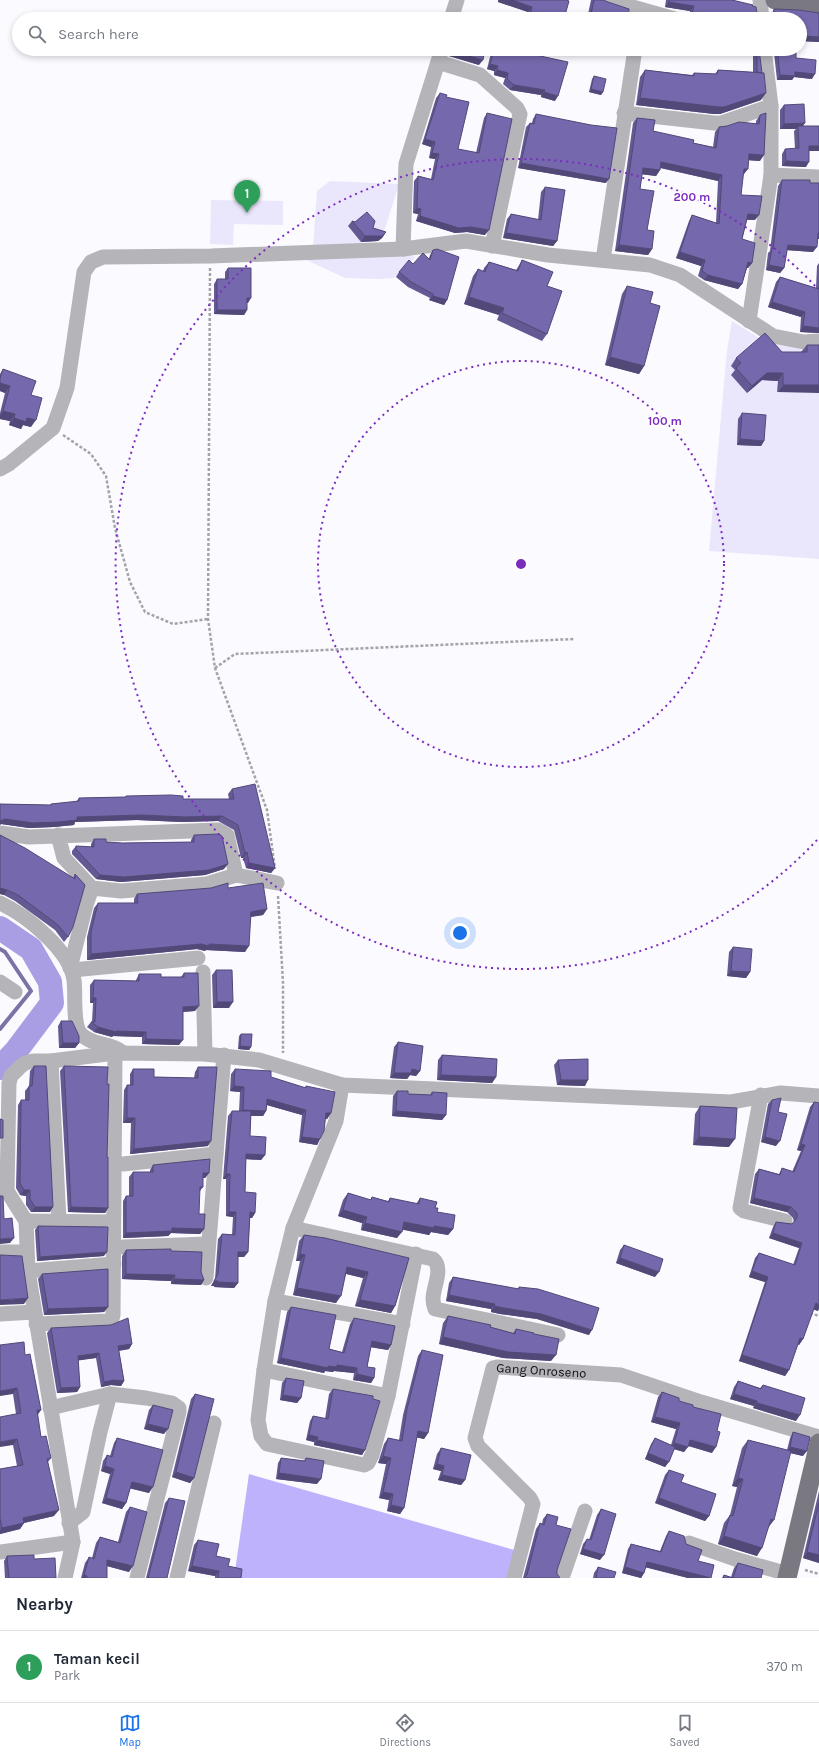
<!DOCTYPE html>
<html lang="en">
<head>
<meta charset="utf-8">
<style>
  :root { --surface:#fff; --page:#f2f2f3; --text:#1f2937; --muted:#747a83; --line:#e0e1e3; --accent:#1a73e8 }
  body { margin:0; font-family:Karla,sans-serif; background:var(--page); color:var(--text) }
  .you { position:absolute; left:460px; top:933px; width:14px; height:14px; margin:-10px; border:3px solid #fff; border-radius:50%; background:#1a73e8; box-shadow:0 0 0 6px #1a73e833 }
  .badge { display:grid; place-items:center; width:26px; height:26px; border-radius:50%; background:var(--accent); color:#fff; font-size:13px; font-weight:700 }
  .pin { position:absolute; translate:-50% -33px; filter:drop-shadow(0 1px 2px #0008) }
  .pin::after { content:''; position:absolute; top:21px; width:14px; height:12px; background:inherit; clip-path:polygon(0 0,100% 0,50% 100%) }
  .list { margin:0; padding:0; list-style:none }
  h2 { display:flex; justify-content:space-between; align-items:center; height:52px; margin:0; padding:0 16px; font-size:17px }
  h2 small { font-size:13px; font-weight:400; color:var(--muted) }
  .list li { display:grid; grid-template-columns:26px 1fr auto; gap:12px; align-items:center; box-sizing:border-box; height:72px; padding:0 16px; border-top:1px solid var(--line) }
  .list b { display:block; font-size:15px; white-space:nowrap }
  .list p { margin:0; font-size:13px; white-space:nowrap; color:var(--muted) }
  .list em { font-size:13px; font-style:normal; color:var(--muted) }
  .icon { flex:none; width:22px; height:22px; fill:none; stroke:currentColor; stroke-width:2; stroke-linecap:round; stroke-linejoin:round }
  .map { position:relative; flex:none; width:819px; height:1578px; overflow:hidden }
  .search { position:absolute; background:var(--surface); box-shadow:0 2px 6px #0003; left:12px; right:12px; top:12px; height:44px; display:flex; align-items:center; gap:10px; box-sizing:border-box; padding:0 14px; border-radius:22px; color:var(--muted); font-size:15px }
  .sheet { height:124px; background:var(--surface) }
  nav { display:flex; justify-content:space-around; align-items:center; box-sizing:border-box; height:56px; border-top:1px solid var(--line); background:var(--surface); font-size:11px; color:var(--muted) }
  nav a { display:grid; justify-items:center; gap:2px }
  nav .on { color:var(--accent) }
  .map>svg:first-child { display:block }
  .green { fill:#eae7fd }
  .forest { fill:#beb2fc }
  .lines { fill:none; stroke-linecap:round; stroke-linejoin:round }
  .stream { stroke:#7b72a6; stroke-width:4 }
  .river { stroke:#a99de4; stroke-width:24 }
  .path { stroke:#a4a3a8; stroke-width:2.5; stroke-dasharray:3 2; stroke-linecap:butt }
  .minor { stroke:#b4b4b9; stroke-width:15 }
  .major { stroke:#7a7982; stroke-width:19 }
  .wall { fill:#655994 }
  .shaded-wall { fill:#524978 }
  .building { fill:#7568ac; stroke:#524978 }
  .ring { fill:none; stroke:#7b2cbf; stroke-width:2; stroke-dasharray:2 4 }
  .labels { text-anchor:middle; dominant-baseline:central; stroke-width:3.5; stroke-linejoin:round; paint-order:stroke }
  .street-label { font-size:13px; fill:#100f14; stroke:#fff }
  .centre { fill:#7b2cbf; stroke:#fff; stroke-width:2 }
  .ring-label { font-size:12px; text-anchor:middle; font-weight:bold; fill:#7b2cbf; stroke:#fff; stroke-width:3.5; stroke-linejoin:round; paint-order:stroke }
</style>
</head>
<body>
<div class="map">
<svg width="819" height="1578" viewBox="0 0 819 1578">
  <rect width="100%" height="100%" fill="#fbfaff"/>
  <path class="green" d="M 330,181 L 399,184 L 382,238 L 350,229 L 369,250 L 313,247 L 317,191 Z
    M 211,200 L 283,201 L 283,225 L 234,224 L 233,245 L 210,244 Z
    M 386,252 L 416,257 L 394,278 L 378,279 L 345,278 L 302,258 Z
    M 732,321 L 761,339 L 819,341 L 819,559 L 709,551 L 727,350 Z"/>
  <path class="forest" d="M 249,1474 L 518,1551 L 510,1578 L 234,1578 Z"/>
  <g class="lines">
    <path class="stream" d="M 0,949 L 5,952 L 31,991 L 0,1029"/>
    <path class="river" d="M 0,928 L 31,949 L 50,982 L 52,1003 L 16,1051 L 0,1068"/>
    <path class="path" d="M 210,268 L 208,619 L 215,668 L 267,810 L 275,869
      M 63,435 L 91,454 L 106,476 L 115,528 L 130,582 L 145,612 L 173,624 L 208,619
      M 215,668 L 235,654 L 574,639
      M 278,896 L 283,983 L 283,1053
      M 810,1313 L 819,1316
      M 805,1570 L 819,1574"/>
    <g class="minor">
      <path d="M 608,0 L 675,19"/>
      <path d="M 760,0 L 762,19"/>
      <path d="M 451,19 L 457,0"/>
      <path d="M 438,62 L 480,75 L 517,108 L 520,114 L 492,246"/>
      <path d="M 624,113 L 714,123 L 721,123 L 771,106"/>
      <path d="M 771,175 L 819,177"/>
      <path d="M 403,249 L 406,164 L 442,49"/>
      <path d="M 603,260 L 635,49"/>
      <path d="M 749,321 L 771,175 L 771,106 L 764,49"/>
      <path d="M 0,469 L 9,464 L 53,428 L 67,388 L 84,272 L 91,262 L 103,257 L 211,256 L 403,249 L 466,241 L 548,255 L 650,265 L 680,275 L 773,336 L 804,342 L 819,341"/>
      <path d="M 0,833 L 29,837 L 218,830 L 227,835 L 236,875 L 207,884 L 121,891 L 92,888 L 64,858 L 58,835"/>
      <path d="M 236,875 L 277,883"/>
      <path d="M 0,903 C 26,915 70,950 74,980 C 76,993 72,1025 81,1034 C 92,1046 110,1042 122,1052"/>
      <path d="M 70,968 L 86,905 L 92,888"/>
      <path d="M 72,970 L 198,958"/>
      <path d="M 203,972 L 205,1054"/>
      <path d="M 0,982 L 15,992"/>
      <path d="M 51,1061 L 59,1221"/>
      <path d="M 342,1085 L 336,1121 L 293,1228 L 275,1301 L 264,1370 L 258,1420 L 261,1436 L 267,1444 L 364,1465 L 368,1463 L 372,1455 L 388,1396 L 416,1254"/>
      <path d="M 761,1095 L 740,1208 L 744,1211 L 785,1221"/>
      <path d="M 216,1154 L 224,1055"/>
      <path d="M 123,1164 L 216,1154 L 206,1278"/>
      <path d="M 0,1187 L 7,1191 L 26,1221 L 28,1271 L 73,1542 L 65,1578"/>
      <path d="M 0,1191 L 7,1191 L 9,1083 L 11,1076 L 20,1067 L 25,1063 L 33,1061 L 51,1061 L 115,1053 L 205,1054 L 259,1060 L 342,1085 L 731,1102 L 781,1093 L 819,1096"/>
      <path d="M 26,1221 L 113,1222"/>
      <path d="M 293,1228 L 433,1259 C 444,1268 433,1287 433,1299 C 433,1302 434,1306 435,1309 L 558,1335"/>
      <path d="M 123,1247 L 208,1244"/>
      <path d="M 0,1252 L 26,1252"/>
      <path d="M 28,1271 L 114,1264"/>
      <path d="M 275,1301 L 403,1324"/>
      <path d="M 0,1314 L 34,1312"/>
      <path d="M 36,1324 L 107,1321 L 112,1319 L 113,1315 L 115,1053"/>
      <path d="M 264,1370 L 388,1396"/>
      <path d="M 50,1408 L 110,1394 L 146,1398 L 172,1403 L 179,1408 L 179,1412 L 137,1578"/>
      <path d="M 69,1523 L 83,1512 L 100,1432 L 110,1394"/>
      <path d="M 689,1543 L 735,1559 L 788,1574"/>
      <path d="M 0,1552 L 73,1542"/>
      <path d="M 177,1578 L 214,1423"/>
      <path id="s1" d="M 514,1578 L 533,1504 L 530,1498 L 478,1446 L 475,1438 L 493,1368 L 497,1367 L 621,1375 L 701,1402 L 819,1437"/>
      <path d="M 562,1578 L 585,1511"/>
    </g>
    <path class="major" d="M 775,0 L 819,8
      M 787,1578 L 819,1443"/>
  </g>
  <path class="wall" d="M 498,0 L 566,0 L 564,19 L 527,19 L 528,12 L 498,2 Z
    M 591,0 L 605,0 L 605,1 L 628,19 L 587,19 Z
    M 666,0 L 732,0 L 752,6 L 758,19 L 689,19 L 690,11 L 665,7 Z
    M 774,9 L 819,13 L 819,42 L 800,41 L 800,19 L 770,19 L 771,15 Z
    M 452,49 L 465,49 L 479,65 L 449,56 L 451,52 Z
    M 492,49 L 518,49 L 517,51 L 555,101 L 541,97 L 541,95 L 510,90 L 503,84 L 505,78 L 494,75 L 494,71 L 487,69 Z
    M 755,49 L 759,49 L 761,100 L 720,114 L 714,114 L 636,105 L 640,77 L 645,70 L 692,75 L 694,73 L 715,74 L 718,70 L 753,72 L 753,53 Z
    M 776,49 L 796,49 L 796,58 L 812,79 L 794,77 L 792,80 L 777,80 L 774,53 Z
    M 594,76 L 603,92 L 601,95 L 589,92 L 592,79 Z
    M 440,93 L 446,97 L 458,149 L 476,153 L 484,118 L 487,113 L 485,235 L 467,232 L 455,233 L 416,221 L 418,214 L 413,213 L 414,181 L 418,176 L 431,179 L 435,159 L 429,158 L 431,147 L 422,144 L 436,98 Z
    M 784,105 L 803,126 L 819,126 L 819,151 L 809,151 L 806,167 L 782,166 L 782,154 L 785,149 L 795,149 L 794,131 L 796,129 L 780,129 L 780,110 Z
    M 536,114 L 606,183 L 518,168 L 526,127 L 530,123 L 532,123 L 533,119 Z
    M 760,115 L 760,161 L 748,160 L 744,174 L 743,174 L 741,195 L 755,220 L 747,220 L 742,239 L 752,263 L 748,268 L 747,268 L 742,284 L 738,289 L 704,280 L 698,276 L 701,266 L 676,258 L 689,221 L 692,215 L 716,223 L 718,181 L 660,168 L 660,170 L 656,176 L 642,174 L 640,189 L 647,230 L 652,249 L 648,255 L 615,251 L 633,123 L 637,118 L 653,131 L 693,143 L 713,147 L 715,132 L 719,127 L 756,124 L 756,121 Z
    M 782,180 L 810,183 L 817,239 L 813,252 L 787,250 L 784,268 L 780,273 L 766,270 L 768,253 L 770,251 L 778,186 Z
    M 545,187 L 557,241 L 553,246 L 503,238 L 507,219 L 511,214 L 538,220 L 541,192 Z
    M 352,221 L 373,228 L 386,232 L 382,238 L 378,241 L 361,242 L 348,226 Z
    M 433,250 L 447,300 L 444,305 L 429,300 L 430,298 L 408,287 L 396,277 L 399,272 L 413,264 L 429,258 L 430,255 Z
    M 522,260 L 547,286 L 547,334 L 542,341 L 497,320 L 499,315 L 464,304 L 473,276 L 478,269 L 483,271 L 484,268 L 489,262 L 516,270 L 518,267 Z
    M 819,263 L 819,333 L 800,332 L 801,317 L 768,307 L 776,282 L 780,277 L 816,288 L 817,266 Z
    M 228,268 L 248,303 L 247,303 L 247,310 L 244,315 L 214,314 L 214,284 L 217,279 L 225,279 L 225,272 Z
    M 627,286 L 650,303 L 644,366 L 639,374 L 605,365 L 622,294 Z
    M 807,345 L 819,345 L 777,392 L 778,381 L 762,380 L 747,393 L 731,375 L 735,370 L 731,366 L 736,358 L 782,352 L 801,352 Z
    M 3,369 L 31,395 L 31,427 L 23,425 L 21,429 L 9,425 L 10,421 L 0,419 L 0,413 L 5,393 L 0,391 L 0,374 Z
    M 742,413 L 764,441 L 761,446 L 737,445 L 738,419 Z
    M 232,789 L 275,868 L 271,873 L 246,868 L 243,858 L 241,858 L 234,830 L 218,821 L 182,822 L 137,820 L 75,822 L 74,825 L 54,827 L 29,828 L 1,824 L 0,825 L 0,804 L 50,805 L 51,804 L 76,802 L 79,798 L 125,797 L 126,796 L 183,799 L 229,799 L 228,794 Z
    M 0,835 L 73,878 L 75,874 L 85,885 L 68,937 L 64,942 L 55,930 L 15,901 L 4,895 L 0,894 Z
    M 194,835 L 224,869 L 205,875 L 121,882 L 96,879 L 72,854 L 72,851 L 76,846 L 91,847 L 91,844 L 94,839 L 106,842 L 122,843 L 191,842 L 191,840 Z
    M 228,888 L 267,909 L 263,915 L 251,917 L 245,952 L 206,950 L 205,951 L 197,949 L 87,960 L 87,937 L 94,908 L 98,903 L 134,903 L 134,899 L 137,894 Z
    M 733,947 L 750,972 L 746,978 L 727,976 L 729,952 Z
    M 216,970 L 229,1008 L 213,1008 L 212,975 Z
    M 184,973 L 195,1011 L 183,1012 L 179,1045 L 142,1044 L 142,1037 L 113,1036 L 112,1037 L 94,1032 L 87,1027 L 91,1022 L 92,1022 L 93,1003 L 90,1003 L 90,985 L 94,980 L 136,981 L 136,980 L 139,974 L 161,977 L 181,977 Z
    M 61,1021 L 79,1043 L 75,1048 L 59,1048 L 58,1026 Z
    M 241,1034 L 251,1047 L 249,1050 L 238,1049 L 239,1036 Z
    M 398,1042 L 420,1071 L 416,1076 L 410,1075 L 407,1079 L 390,1078 L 394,1047 Z
    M 442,1055 L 496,1077 L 492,1083 L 437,1080 L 438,1060 Z
    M 558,1060 L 585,1086 L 557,1085 L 554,1065 Z
    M 34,1066 L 50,1212 L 31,1212 L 26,1205 L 26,1196 L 20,1195 L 16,1188 L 18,1105 L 21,1100 L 25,1100 L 25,1091 L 29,1086 L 30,1071 Z
    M 64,1066 L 107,1084 L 107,1157 L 108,1208 L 105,1213 L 68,1212 L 60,1071 Z
    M 198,1067 L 208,1146 L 130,1154 L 131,1123 L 123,1123 L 124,1090 L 127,1085 L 130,1085 L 130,1074 L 133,1069 L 154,1077 L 194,1078 L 195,1072 Z
    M 235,1069 L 271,1077 L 305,1088 L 306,1086 L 331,1113 L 327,1119 L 325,1118 L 320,1139 L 317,1145 L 299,1142 L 302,1115 L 267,1105 L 266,1111 L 263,1116 L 251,1116 L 250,1136 L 265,1155 L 261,1160 L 246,1159 L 245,1192 L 255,1213 L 252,1218 L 250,1218 L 248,1252 L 244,1257 L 238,1257 L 238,1283 L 234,1288 L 214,1287 L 214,1286 L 211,1286 L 215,1279 L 218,1239 L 222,1234 L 232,1235 L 233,1217 L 226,1216 L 226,1179 L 223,1179 L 228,1116 L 232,1111 L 239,1111 L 240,1092 L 230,1091 L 231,1074 Z
    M 397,1091 L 408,1094 L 430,1095 L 432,1092 L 446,1115 L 442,1120 L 392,1116 L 393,1096 Z
    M 772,1100 L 776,1146 L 761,1142 L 768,1104 Z
    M 814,1102 L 818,1311 L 813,1309 L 803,1339 L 799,1345 L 798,1344 L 789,1370 L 785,1376 L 739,1361 L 765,1282 L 749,1277 L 755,1258 L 759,1253 L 793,1265 L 799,1248 L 769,1238 L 773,1227 L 776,1222 L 792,1224 L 794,1222 L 793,1218 L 787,1212 L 750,1203 L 755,1174 L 759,1169 L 779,1174 L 782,1168 L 792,1172 L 801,1151 L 797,1150 L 810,1107 Z
    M 700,1106 L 729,1147 L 693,1145 L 695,1114 Z
    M 153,1165 L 209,1173 L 205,1178 L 203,1178 L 199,1192 L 199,1214 L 204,1229 L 200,1234 L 171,1233 L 168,1236 L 123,1238 L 123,1201 L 126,1196 L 129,1196 L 129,1177 L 133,1172 L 150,1172 L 150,1170 Z
    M 348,1193 L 370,1200 L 372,1197 L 388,1201 L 390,1198 L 416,1204 L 420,1198 L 435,1208 L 437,1212 L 453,1229 L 448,1235 L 431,1232 L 429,1235 L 402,1229 L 397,1238 L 361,1230 L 362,1223 L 338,1216 L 343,1200 Z
    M 38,1226 L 104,1256 L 37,1261 L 35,1230 Z
    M 304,1235 L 409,1258 L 395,1306 L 391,1313 L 355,1306 L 363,1278 L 346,1274 L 336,1303 L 293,1295 L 300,1261 L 296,1261 L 299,1241 Z
    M 624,1245 L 655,1277 L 616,1263 L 620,1250 Z
    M 126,1250 L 171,1251 L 201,1272 L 204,1280 L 201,1285 L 171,1284 L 171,1281 L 122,1279 L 122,1256 Z
    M 42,1274 L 108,1307 L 104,1312 L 44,1315 L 38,1279 Z
    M 453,1277 L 518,1289 L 519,1287 L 589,1335 L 537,1319 L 500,1314 L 491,1312 L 491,1309 L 446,1301 L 449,1283 Z
    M 291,1307 L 329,1349 L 342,1352 L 350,1324 L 354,1318 L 391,1345 L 388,1350 L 371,1347 L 367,1367 L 374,1378 L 371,1383 L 353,1380 L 354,1373 L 334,1371 L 333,1372 L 325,1371 L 324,1373 L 277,1363 L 287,1312 Z
    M 448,1316 L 513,1333 L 516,1329 L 534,1334 L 551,1361 L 503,1358 L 439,1344 L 443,1323 Z
    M 51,1328 L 132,1344 L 129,1349 L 119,1351 L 124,1381 L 121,1386 L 111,1385 L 101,1387 L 96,1358 L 78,1360 L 80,1387 L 77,1392 L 57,1393 L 47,1333 Z
    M 422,1350 L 428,1433 L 424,1439 L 417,1437 L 404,1508 L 400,1514 L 387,1511 L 389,1500 L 379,1498 L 386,1464 L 378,1463 L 384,1444 L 388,1438 L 399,1440 L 403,1415 L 418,1356 Z
    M 25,1355 L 41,1437 L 51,1458 L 48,1462 L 54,1516 L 24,1523 L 20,1529 L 0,1534 L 0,1469 L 17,1466 L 13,1445 L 16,1414 L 13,1394 Z
    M 286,1378 L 301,1398 L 297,1403 L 280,1400 L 282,1383 Z
    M 738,1381 L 760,1388 L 763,1385 L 796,1421 L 753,1408 L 754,1406 L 730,1399 L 734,1387 Z
    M 333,1389 L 365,1450 L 362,1455 L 314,1445 L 314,1442 L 306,1440 L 310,1421 L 313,1416 L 325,1419 L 329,1394 Z
    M 662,1392 L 679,1401 L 712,1453 L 688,1446 L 684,1452 L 674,1449 L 665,1467 L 645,1459 L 651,1444 L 655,1438 L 671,1445 L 676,1429 L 651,1422 L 658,1397 Z
    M 195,1394 L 194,1478 L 190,1483 L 172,1477 L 191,1399 Z
    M 153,1405 L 164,1434 L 144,1429 L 149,1410 Z
    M 793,1432 L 803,1456 L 790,1453 L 768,1528 L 757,1556 L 718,1544 L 724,1523 L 730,1515 L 737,1487 L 732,1486 L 742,1448 L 748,1440 L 787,1450 L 790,1438 Z
    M 117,1438 L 149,1493 L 130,1488 L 126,1503 L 122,1509 L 102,1503 L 110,1474 L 101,1471 L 103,1461 L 107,1455 L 110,1456 L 114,1443 Z
    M 441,1448 L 465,1480 L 461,1485 L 438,1480 L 441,1471 L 433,1469 L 437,1454 Z
    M 281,1458 L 304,1461 L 306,1458 L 317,1484 L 276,1479 L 278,1463 Z
    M 669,1470 L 681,1482 L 709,1516 L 705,1521 L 655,1503 L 665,1475 Z
    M 819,1491 L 819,1563 L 803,1558 Z
    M 169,1498 L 167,1578 L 146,1578 L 165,1503 Z
    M 130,1507 L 129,1572 L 107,1566 L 107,1578 L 81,1578 L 85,1563 L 89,1557 L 92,1558 L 96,1543 L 100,1537 L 118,1542 L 126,1512 Z
    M 601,1509 L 600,1560 L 580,1554 L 583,1544 L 587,1539 L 589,1540 L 597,1515 Z
    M 547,1514 L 556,1525 L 557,1574 L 560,1578 L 523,1578 L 536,1529 L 540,1523 L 542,1524 L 543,1519 Z
    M 669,1531 L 686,1544 L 698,1561 L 714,1565 L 710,1578 L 688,1578 L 646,1567 L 644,1573 L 641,1578 L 622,1573 L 628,1549 L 631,1544 L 660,1551 L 666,1536 Z
    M 198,1540 L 228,1566 L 241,1578 L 215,1578 L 215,1576 L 188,1571 L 194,1545 Z
    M 7,1556 L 34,1559 L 56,1578 L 5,1578 L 4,1561 Z
    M 738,1563 L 761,1578 L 722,1578 L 724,1575 L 731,1577 L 734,1568 Z
    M 598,1567 L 614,1578 L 593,1578 L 594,1573 Z"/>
  <path class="shaded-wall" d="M 499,0 L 512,0 L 532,7 L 528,12 L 498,2 Z
    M 669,2 L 694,6 L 690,11 L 665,7 Z
    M 692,14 L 705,17 L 703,19 L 689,19 Z
    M 800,36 L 819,37 L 819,42 L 800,41 Z
    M 453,51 L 483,60 L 479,65 L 449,56 Z
    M 490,64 L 498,66 L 494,71 L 487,69 Z
    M 497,70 L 508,73 L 505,78 L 494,75 Z
    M 795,72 L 815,74 L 812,79 L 794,77 L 792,80 L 777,80 L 780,75 Z
    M 514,85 L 545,90 L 541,95 L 510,90 Z
    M 591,89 L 603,92 L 601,95 L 589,92 Z
    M 544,92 L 558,96 L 555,101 L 541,97 Z
    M 766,93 L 761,100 L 720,114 L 714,114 L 636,105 L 640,98 Z
    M 805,123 L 801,129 L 798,126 L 796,129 L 780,129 L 784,124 Z
    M 425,139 L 435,142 L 431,147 L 422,144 Z
    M 809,146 L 819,146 L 819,151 L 805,151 Z
    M 432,153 L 439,154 L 435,159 L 429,158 Z
    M 749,154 L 764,155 L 760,161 L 745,160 Z
    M 786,161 L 809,162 L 806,167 L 782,166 Z
    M 661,162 L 722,175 L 718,181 L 657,167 Z
    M 521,163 L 609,179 L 606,183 L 518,168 Z
    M 643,168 L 660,170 L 656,176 L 639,174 Z
    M 744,169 L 748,169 L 744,174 L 740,174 Z
    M 417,208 L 421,209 L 418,214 L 413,213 Z
    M 748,214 L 759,215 L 755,220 L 744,219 Z
    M 420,216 L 471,227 L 489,230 L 485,235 L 467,232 L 455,233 L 416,221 Z
    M 386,232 L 382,238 L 378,241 L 361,242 L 365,236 Z
    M 506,233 L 557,241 L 553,246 L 503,238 Z
    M 818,233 L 819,233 L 819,239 L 814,239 Z
    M 619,245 L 652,249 L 648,255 L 615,251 Z
    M 788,245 L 817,247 L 813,252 L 785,250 Z
    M 680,252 L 705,260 L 701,266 L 676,258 Z
    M 748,262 L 752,263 L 748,268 L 745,267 Z
    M 769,265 L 784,268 L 780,273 L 766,270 Z
    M 708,275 L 742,284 L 738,289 L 704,280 Z
    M 433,296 L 447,300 L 444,305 L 429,300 Z
    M 469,297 L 504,308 L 499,315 L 464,304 Z
    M 247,298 L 251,298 L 248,303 L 244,303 Z
    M 772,302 L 805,312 L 801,317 L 768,307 Z
    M 217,310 L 247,310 L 244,315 L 214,314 Z
    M 803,326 L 819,328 L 819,333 L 800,332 Z
    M 610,357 L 644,366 L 639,374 L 605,365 Z
    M 767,373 L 783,373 L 778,381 L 762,380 L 747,393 L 752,386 Z
    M 0,383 L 10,386 L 5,393 L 0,391 Z
    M 783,385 L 819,385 L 819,393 L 777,392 Z
    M 3,411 L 15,414 L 10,421 L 0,419 L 0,416 Z
    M 14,418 L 27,418 L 36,420 L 31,427 L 23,425 L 21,429 L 9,425 Z
    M 740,439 L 764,441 L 761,446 L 737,445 Z
    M 141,815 L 222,816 L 218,821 L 182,822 L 137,820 L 75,822 L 74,825 L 54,827 L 29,828 L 1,824 L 0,825 L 0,821 L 5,819 L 77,817 Z
    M 247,852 L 243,858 L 241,858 L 245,853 Z
    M 249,863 L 275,868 L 271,873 L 246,868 Z
    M 228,864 L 224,869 L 205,875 L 121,882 L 96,879 L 100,875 Z
    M 0,888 L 7,890 L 4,895 L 0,894 Z
    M 267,909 L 263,915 L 247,917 L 251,912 Z
    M 201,944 L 249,946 L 245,952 L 206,950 L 205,951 L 197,949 L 87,960 L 91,954 Z
    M 731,971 L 750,972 L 746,978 L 727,976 Z
    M 93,998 L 96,998 L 93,1003 L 90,1003 Z
    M 217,1002 L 233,1002 L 229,1008 L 213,1008 Z
    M 199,1006 L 195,1011 L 179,1012 L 183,1007 Z
    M 98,1027 L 116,1031 L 146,1032 L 142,1037 L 113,1036 L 112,1037 L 94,1032 Z
    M 146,1039 L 183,1040 L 179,1045 L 142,1044 Z
    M 63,1043 L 79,1043 L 75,1048 L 59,1048 Z
    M 240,1046 L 251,1047 L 249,1050 L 238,1049 Z
    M 412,1069 L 420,1071 L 416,1076 L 410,1075 L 407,1079 L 390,1078 L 394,1073 Z
    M 441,1075 L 496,1077 L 492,1083 L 437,1080 Z
    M 561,1080 L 588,1080 L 585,1086 L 557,1085 Z
    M 234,1086 L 244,1087 L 240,1092 L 230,1091 Z
    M 267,1099 L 306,1110 L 302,1115 L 263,1104 Z
    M 243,1110 L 266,1111 L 263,1116 L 239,1115 Z
    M 396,1111 L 446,1115 L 442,1120 L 392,1116 Z
    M 326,1113 L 331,1113 L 327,1119 L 322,1118 Z
    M 127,1118 L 135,1118 L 131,1123 L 123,1123 Z
    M 302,1137 L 320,1139 L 317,1145 L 299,1142 Z
    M 699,1137 L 735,1139 L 729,1147 L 693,1145 Z
    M 765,1137 L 780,1141 L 776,1146 L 761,1142 Z
    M 211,1141 L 208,1146 L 130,1154 L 134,1149 Z
    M 801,1144 L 805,1145 L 801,1151 L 797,1150 Z
    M 246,1154 L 265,1155 L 261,1160 L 243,1159 Z
    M 203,1173 L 209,1173 L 205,1178 L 200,1178 Z
    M 226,1174 L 230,1174 L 226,1179 L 223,1179 Z
    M 200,1187 L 203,1187 L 199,1192 Z
    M 24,1190 L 30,1190 L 26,1196 L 20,1195 Z
    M 754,1198 L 791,1207 L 787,1212 L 750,1203 Z
    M 35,1207 L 53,1207 L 50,1212 L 31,1212 Z
    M 71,1207 L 108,1208 L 105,1213 L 68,1212 Z
    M 343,1210 L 367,1217 L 362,1223 L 338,1216 Z
    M 229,1212 L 236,1212 L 233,1217 L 226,1216 Z
    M 250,1212 L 255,1213 L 252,1218 L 247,1217 Z
    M 404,1222 L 434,1226 L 453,1229 L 448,1235 L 431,1232 L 429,1235 L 399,1229 Z
    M 365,1223 L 402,1232 L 397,1238 L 361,1230 Z
    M 172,1228 L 204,1229 L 200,1234 L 171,1233 L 168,1236 L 123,1238 L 126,1233 Z
    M 773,1233 L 802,1243 L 799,1248 L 769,1238 Z
    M 14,1238 L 10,1243 L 0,1244 L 0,1239 Z
    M 107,1252 L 104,1256 L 37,1261 L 40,1257 Z
    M 238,1252 L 248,1252 L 244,1257 L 235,1257 Z
    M 300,1254 L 305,1255 L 300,1261 L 296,1261 Z
    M 620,1258 L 659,1272 L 655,1277 L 616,1263 Z
    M 347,1267 L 368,1272 L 363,1278 L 343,1273 Z
    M 752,1271 L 768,1277 L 765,1282 L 749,1277 Z
    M 126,1274 L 175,1275 L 171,1281 L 122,1279 Z
    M 174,1279 L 204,1280 L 201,1285 L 171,1284 Z
    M 214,1281 L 218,1281 L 214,1286 L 211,1286 Z
    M 217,1282 L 238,1283 L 234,1288 L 214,1287 Z
    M 297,1288 L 341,1296 L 336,1303 L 293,1295 Z
    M 449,1295 L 495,1304 L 491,1309 L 446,1301 Z
    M 28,1298 L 24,1304 L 0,1305 L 0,1300 L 3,1300 Z
    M 360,1300 L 395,1306 L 391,1313 L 355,1306 Z
    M 816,1303 L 819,1305 L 819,1309 L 818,1311 L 812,1309 Z
    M 494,1306 L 541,1314 L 592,1330 L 589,1335 L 537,1319 L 500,1314 L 491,1312 Z
    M 108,1307 L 104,1312 L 44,1315 L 48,1309 Z
    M 443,1337 L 556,1355 L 551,1361 L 503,1358 L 439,1344 Z
    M 800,1338 L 803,1339 L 799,1345 L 796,1343 Z
    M 372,1341 L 391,1345 L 388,1350 L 369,1347 Z
    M 132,1344 L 129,1349 L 115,1351 L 118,1346 Z
    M 99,1353 L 96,1358 L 75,1361 L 78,1356 Z
    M 742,1355 L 789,1370 L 785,1376 L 739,1361 Z
    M 281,1358 L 328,1366 L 337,1365 L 357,1368 L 354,1373 L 334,1371 L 333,1372 L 325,1371 L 324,1373 L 277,1363 Z
    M 357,1374 L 374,1378 L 371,1383 L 353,1380 Z
    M 114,1380 L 124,1381 L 121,1386 L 111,1385 L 101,1387 L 104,1382 Z
    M 80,1387 L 77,1392 L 57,1393 L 61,1388 Z
    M 17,1388 L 13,1394 L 0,1396 L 0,1391 Z
    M 734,1394 L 757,1401 L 754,1406 L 730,1399 Z
    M 283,1395 L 301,1398 L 297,1403 L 280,1400 Z
    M 757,1403 L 800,1415 L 796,1421 L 753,1408 Z
    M 37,1410 L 41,1410 L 37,1416 Z
    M 655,1417 L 680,1423 L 676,1429 L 651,1422 Z
    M 148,1424 L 168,1429 L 164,1434 L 144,1429 Z
    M 418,1431 L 428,1433 L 424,1439 L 414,1437 Z
    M 309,1435 L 318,1437 L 314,1442 L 306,1440 Z
    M 17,1439 L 13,1445 L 0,1447 L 0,1442 Z
    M 317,1440 L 365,1450 L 362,1455 L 314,1445 Z
    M 690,1440 L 716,1447 L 712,1453 L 686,1445 Z
    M 674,1443 L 688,1447 L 684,1452 L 670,1448 Z
    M 790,1447 L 807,1451 L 803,1456 L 786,1452 Z
    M 648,1453 L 669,1462 L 665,1467 L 645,1459 Z
    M 383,1456 L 391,1458 L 386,1464 L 378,1463 Z
    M 437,1464 L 444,1466 L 441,1471 L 433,1469 Z
    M 105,1466 L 114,1469 L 110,1474 L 101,1471 Z
    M 176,1472 L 194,1478 L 190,1483 L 172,1477 Z
    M 279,1473 L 321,1479 L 317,1484 L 276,1479 Z
    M 442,1475 L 465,1480 L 461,1485 L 438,1480 Z
    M 738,1478 L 743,1479 L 737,1487 L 732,1486 Z
    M 132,1482 L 153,1487 L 149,1493 L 128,1488 Z
    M 383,1492 L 393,1494 L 389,1500 L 379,1498 Z
    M 106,1498 L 126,1503 L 122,1509 L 102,1503 Z
    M 659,1498 L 709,1516 L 705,1521 L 655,1503 Z
    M 391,1505 L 404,1508 L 400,1514 L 387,1511 Z
    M 59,1510 L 54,1516 L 19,1524 L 23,1518 Z
    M 771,1519 L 774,1520 L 768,1528 Z
    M 24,1523 L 20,1529 L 0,1534 L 0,1531 L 2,1528 Z
    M 724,1536 L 762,1548 L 757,1556 L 718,1544 Z
    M 583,1549 L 604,1555 L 600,1560 L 580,1554 Z
    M 807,1552 L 819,1555 L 819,1563 L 803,1558 Z
    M 107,1560 L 133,1566 L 129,1572 L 103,1565 Z
    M 647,1562 L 711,1578 L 688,1578 L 644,1567 Z
    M 192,1566 L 219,1571 L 215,1576 L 188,1571 Z
    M 625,1567 L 644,1573 L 641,1578 L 622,1573 Z
    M 84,1575 L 87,1576 L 85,1578 L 82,1578 Z"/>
  <path class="building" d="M 512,0 L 566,0 L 569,1 L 564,19 L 529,19 L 532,7 Z
    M 594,0 L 605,0 L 605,1 L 629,9 L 628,19 L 590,19 Z
    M 669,0 L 732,0 L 753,5 L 752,6 L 756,7 L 758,19 L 750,18 L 750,19 L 704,19 L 705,17 L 692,14 L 694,6 L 669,2 Z
    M 774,9 L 799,10 L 819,13 L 819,37 L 800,36 L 800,19 L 772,19 L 774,17 Z
    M 454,49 L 465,49 L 484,54 L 483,60 L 453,51 Z
    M 494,49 L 518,49 L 517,51 L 568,62 L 558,96 L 544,92 L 545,90 L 514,85 L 507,79 L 508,73 L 497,70 L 498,66 L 490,64 Z
    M 757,49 L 759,49 L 762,73 L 757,72 Z
    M 777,49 L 796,49 L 796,58 L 816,60 L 815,74 L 795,72 L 795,76 L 780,75 Z
    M 645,70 L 694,76 L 694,73 L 717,74 L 718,70 L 764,73 L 766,93 L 724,107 L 719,107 L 640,98 Z
    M 594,76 L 606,79 L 603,92 L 591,89 Z
    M 440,93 L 447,95 L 446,97 L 469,102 L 458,149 L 479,153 L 487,113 L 512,119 L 489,230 L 471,227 L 459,228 L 420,216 L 421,209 L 417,208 L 418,176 L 433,180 L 439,154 L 432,153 L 435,142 L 425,139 Z
    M 804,104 L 805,123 L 784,124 L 784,105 Z
    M 766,113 L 764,155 L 749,154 L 748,169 L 744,169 L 741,195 L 762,196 L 759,215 L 748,214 L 742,239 L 755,243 L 752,263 L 748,262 L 742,284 L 708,275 L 702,271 L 705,260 L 680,252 L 692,215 L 719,224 L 722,175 L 661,162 L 660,170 L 643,168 L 640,189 L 654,191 L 647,230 L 654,231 L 652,249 L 619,245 L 637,118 L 655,120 L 653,131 L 694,140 L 693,143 L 716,148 L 719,127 L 727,126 L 739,122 L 759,124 L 760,115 Z
    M 536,114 L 591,125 L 617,128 L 609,179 L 521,163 L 530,123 L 534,124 Z
    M 798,126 L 819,126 L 819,146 L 809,146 L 809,162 L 786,161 L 785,149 L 799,148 Z
    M 782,180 L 810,180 L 810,183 L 819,183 L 819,233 L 818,233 L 817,247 L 788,245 L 784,268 L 769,265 L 772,248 L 773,249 Z
    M 545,187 L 565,190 L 557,241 L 506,233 L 511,214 L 541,220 Z
    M 367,212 L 375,221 L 373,228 L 386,232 L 382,236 L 365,236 L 352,221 L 355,222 Z
    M 437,249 L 459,257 L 447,300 L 433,296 L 433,294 L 411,282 L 399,272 L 409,260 L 413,264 L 423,253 L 430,260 L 433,250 Z
    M 522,260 L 553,272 L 547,286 L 562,291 L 547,334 L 502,313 L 504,308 L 469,297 L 478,269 L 485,272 L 489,262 L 518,271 Z
    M 228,268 L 251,268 L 251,298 L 247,298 L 247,310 L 217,310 L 217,279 L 228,279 Z
    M 780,277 L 819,289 L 819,286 L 819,328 L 803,326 L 805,312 L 772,302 Z
    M 627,286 L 653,292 L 650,303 L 660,306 L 644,366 L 610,357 Z
    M 765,333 L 782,352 L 807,352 L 807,345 L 819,345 L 819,385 L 783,385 L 783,373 L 767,373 L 752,386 L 736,368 L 741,363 L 736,358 Z
    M 3,369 L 36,381 L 31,395 L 42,398 L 36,420 L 27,418 L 26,422 L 14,418 L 15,414 L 3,411 L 10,386 L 0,383 L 0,378 Z
    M 742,413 L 766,415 L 764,441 L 740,439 Z
    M 255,784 L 275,868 L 249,863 L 247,852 L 245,853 L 238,825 L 222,816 L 185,817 L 141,815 L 77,817 L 77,820 L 58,822 L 33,823 L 5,819 L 0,821 L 0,804 L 51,805 L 51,804 L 79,801 L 79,798 L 126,797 L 126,796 L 171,795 L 183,796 L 183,799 L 234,799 L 232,789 Z
    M 219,834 L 222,836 L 228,864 L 209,870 L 124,877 L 100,875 L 76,849 L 76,846 L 94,847 L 94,839 L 106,839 L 106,842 L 122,843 L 194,842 L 194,835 Z
    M 0,835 L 25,848 L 75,879 L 75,874 L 85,885 L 73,927 L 68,937 L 58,925 L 18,895 L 7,890 L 0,888 Z
    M 228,883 L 228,888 L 263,883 L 267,909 L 251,912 L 249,946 L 209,944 L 209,946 L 201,944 L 91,954 L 91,932 L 98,903 L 138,903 L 137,894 L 211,888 Z
    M 733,947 L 752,949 L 750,972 L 731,971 Z
    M 216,970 L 232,970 L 233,1002 L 217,1002 Z
    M 184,973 L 198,973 L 199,1006 L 183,1007 L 183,1040 L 146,1039 L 146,1032 L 116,1031 L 116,1032 L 98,1027 L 91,1022 L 95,1022 L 96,998 L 93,998 L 94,980 L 139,981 L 139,974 L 161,974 L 161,977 L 184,977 Z
    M 61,1021 L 72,1021 L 79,1036 L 79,1043 L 63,1043 Z
    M 241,1034 L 252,1034 L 251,1047 L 240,1046 Z
    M 398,1042 L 423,1046 L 420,1071 L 412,1069 L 411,1073 L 394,1073 Z
    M 442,1055 L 497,1059 L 496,1077 L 441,1075 Z
    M 588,1059 L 588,1080 L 561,1080 L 558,1060 Z
    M 34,1066 L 46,1066 L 53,1207 L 35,1207 L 30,1199 L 30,1190 L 24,1190 L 20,1183 L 21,1100 L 29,1100 L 29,1086 L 32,1086 Z
    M 64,1066 L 108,1067 L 107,1084 L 109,1084 L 107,1157 L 108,1157 L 108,1208 L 71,1207 Z
    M 198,1067 L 217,1067 L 211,1141 L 134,1149 L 135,1118 L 127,1118 L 127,1085 L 133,1085 L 133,1069 L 154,1069 L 154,1077 L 198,1078 Z
    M 235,1069 L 271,1071 L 271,1077 L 306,1088 L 306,1086 L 335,1092 L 331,1113 L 326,1113 L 324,1131 L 320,1139 L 302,1137 L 306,1110 L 267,1099 L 266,1111 L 243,1110 L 244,1087 L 234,1086 Z
    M 397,1091 L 408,1091 L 408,1094 L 432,1095 L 432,1092 L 447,1093 L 446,1115 L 396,1111 Z
    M 781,1098 L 778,1112 L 787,1114 L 780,1141 L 765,1137 L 772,1100 Z
    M 814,1102 L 819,1103 L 819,1305 L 816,1303 L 803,1339 L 800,1338 L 789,1370 L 742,1355 L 768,1277 L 752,1271 L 759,1253 L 795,1265 L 802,1243 L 773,1233 L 776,1222 L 792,1224 L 797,1218 L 797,1213 L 791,1207 L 754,1198 L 759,1169 L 780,1175 L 782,1168 L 794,1172 L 805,1145 L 801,1144 Z
    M 700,1106 L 737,1108 L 735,1139 L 699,1137 Z
    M 232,1111 L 251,1111 L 250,1136 L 266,1137 L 265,1155 L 246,1154 L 245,1192 L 256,1193 L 255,1213 L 250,1212 L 248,1252 L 238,1252 L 238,1283 L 217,1282 L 218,1281 L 214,1281 L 218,1274 L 222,1234 L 235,1235 L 236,1212 L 229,1212 L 230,1174 L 226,1174 Z
    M 0,1119 L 3,1120 L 3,1138 L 0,1138 Z
    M 210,1159 L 209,1173 L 203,1173 L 203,1187 L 200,1187 L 199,1214 L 205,1214 L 204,1229 L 172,1228 L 172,1231 L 126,1233 L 126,1196 L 133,1196 L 133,1172 L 153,1172 L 153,1165 Z
    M 348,1193 L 371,1200 L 372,1197 L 389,1202 L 390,1198 L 419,1204 L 420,1198 L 437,1202 L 435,1208 L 438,1208 L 437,1212 L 455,1215 L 453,1229 L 434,1226 L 434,1228 L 404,1222 L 402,1232 L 365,1223 L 367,1217 L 343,1210 Z
    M 0,1196 L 3,1196 L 4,1219 L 12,1218 L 14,1238 L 0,1239 Z
    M 38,1226 L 108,1227 L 107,1252 L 40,1257 Z
    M 304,1235 L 325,1238 L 409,1258 L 395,1306 L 360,1300 L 368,1272 L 347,1267 L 341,1296 L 297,1288 L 305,1255 L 300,1254 Z
    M 624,1245 L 663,1259 L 659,1272 L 620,1258 Z
    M 171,1249 L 171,1251 L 202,1252 L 201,1272 L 204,1280 L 174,1279 L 175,1275 L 126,1274 L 126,1250 Z
    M 0,1255 L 22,1256 L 28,1298 L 0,1300 Z
    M 108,1269 L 108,1307 L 48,1309 L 42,1274 Z
    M 453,1277 L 519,1289 L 519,1287 L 538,1289 L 599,1308 L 592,1330 L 541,1314 L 504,1308 L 494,1306 L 495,1304 L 449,1295 Z
    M 291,1307 L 336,1315 L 329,1349 L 344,1353 L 354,1318 L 395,1326 L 391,1345 L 372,1341 L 367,1367 L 375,1368 L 374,1378 L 357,1374 L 357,1368 L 337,1365 L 337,1367 L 328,1366 L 328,1368 L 281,1358 Z
    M 448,1316 L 491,1325 L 490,1327 L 515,1334 L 516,1329 L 534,1333 L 534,1334 L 559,1339 L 556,1355 L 508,1352 L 443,1337 Z
    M 128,1318 L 132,1344 L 118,1346 L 124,1381 L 114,1380 L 104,1382 L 99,1353 L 78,1356 L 80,1387 L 61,1388 L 51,1328 L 111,1325 Z
    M 24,1342 L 25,1355 L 30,1354 L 41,1410 L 37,1410 L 41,1437 L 46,1436 L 51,1458 L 47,1459 L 59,1510 L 23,1518 L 24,1523 L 2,1528 L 0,1518 L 0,1469 L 23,1465 L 17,1439 L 0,1442 L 0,1417 L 21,1413 L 17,1388 L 0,1391 L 0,1345 Z
    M 422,1350 L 443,1355 L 428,1433 L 418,1431 L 404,1508 L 391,1505 L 393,1494 L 383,1492 L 391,1458 L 383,1456 L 388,1438 L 402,1441 L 407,1409 Z
    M 286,1378 L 304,1381 L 301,1398 L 283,1395 Z
    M 738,1381 L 761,1389 L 763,1385 L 805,1398 L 800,1415 L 757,1403 L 757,1401 L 734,1394 Z
    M 333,1389 L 373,1396 L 373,1399 L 380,1401 L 365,1450 L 317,1440 L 318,1437 L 309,1435 L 313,1416 L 328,1419 Z
    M 662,1392 L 679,1398 L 679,1401 L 693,1405 L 693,1407 L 721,1414 L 717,1431 L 720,1432 L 716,1447 L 690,1440 L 688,1447 L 674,1443 L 680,1423 L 655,1417 Z
    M 195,1394 L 214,1399 L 194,1478 L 176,1472 Z
    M 153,1405 L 173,1410 L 168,1429 L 148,1424 Z
    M 793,1432 L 810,1437 L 807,1451 L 790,1447 Z
    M 117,1438 L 163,1450 L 153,1487 L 132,1482 L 126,1503 L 106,1498 L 114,1469 L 105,1466 L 107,1455 L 112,1457 Z
    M 655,1438 L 675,1447 L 669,1462 L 648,1453 Z
    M 748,1440 L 791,1451 L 774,1520 L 771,1519 L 762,1548 L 724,1536 L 730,1515 L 733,1516 L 743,1479 L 738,1478 Z
    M 441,1448 L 471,1455 L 465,1480 L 442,1475 L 444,1466 L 437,1464 Z
    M 281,1458 L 305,1461 L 306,1458 L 324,1461 L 321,1479 L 279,1473 Z
    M 669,1470 L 684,1475 L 681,1482 L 716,1494 L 709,1516 L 659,1498 Z
    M 169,1498 L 185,1501 L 167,1578 L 148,1578 Z
    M 819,1503 L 819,1555 L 807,1552 Z
    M 130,1507 L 147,1512 L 133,1566 L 107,1560 L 107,1578 L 87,1578 L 87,1576 L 84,1575 L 89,1557 L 94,1559 L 100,1537 L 120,1543 Z
    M 601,1509 L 616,1514 L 604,1555 L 583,1549 L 587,1539 L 591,1540 Z
    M 547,1514 L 558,1517 L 556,1525 L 571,1529 L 557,1570 L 557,1574 L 560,1578 L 524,1578 L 527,1575 L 540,1523 L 544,1525 Z
    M 669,1531 L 684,1536 L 686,1544 L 702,1550 L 698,1561 L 714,1565 L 711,1578 L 647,1562 L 644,1573 L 625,1567 L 631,1544 L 661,1552 Z
    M 198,1540 L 219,1544 L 216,1556 L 230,1559 L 228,1566 L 242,1569 L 241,1578 L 218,1578 L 219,1571 L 192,1566 Z
    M 34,1555 L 34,1559 L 55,1558 L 56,1578 L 9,1578 L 7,1556 Z
    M 738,1563 L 763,1570 L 761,1578 L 723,1578 L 724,1575 L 733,1578 Z
    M 598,1567 L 616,1572 L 614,1578 L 596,1578 Z"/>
  <g class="ring">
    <circle cx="521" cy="564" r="203"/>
    <path d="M817 840A405 405 0 1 1 817 288"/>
  </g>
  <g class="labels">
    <g class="street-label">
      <text stroke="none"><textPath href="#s1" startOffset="286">Gang Onroseno</textPath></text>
    </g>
  </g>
  <circle cx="521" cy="564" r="6" class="centre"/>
  <g class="ring-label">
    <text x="692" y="201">200 m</text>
    <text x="665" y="425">100 m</text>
  </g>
</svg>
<div class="you"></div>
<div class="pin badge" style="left:247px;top:213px;background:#2e9e5b">1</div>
<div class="search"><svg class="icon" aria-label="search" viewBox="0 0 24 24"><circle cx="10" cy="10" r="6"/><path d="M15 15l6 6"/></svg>Search here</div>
</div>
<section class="sheet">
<h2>Nearby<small></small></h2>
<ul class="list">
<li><span class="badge" style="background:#2e9e5b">1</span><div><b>Taman kecil</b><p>Park</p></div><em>370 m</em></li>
</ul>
</section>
<nav>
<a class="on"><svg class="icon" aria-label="map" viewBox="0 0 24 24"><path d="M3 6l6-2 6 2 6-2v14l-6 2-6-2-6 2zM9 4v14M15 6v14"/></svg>Map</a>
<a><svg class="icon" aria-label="directions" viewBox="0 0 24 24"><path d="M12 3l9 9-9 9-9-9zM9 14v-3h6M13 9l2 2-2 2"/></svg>Directions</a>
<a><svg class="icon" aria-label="saved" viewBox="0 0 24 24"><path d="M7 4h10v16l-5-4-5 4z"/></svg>Saved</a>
</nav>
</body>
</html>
